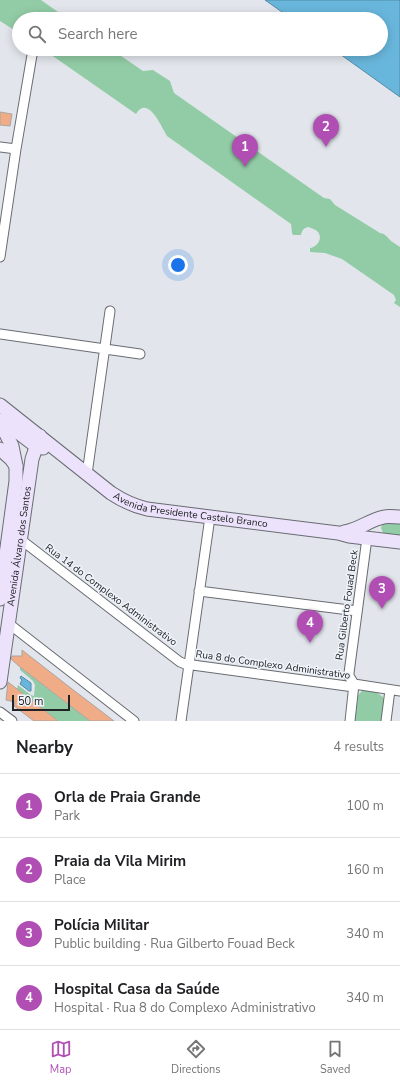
<!DOCTYPE html>
<html lang="en">
<head>
<meta charset="utf-8">
<style>
  :root { --surface:#fff; --page:#f6f6f6; --text:#202124; --muted:#757577; --line:#e0e0e0; --accent:#b14eb4 }
  body { margin:0; font-family:"Nunito Sans",sans-serif; background:var(--page); color:var(--text) }
  .scale { position:absolute; left:12px; bottom:10px; width:58px; box-sizing:border-box; padding-left:4px; border:2px solid #202224; border-top:0; font-size:11px; line-height:14px; white-space:nowrap; color:#202224; -webkit-text-stroke:3px #eff4fa; paint-order:stroke }
  .you { position:absolute; left:178px; top:265px; width:14px; height:14px; margin:-10px; border:3px solid #fff; border-radius:50%; background:#1a73e8; box-shadow:0 0 0 6px #1a73e833 }
  .badge { display:grid; place-items:center; width:26px; height:26px; border-radius:50%; background:var(--accent); color:#fff; font-size:13px; font-weight:700 }
  .pin { position:absolute; translate:-50% -33px; filter:drop-shadow(0 1px 2px #0008) }
  .pin::after { content:''; position:absolute; top:21px; width:14px; height:12px; background:inherit; clip-path:polygon(0 0,100% 0,50% 100%) }
  .list { margin:0; padding:0; list-style:none }
  h2 { display:flex; justify-content:space-between; align-items:center; height:52px; margin:0; padding:0 16px; font-size:17px }
  h2 small { font-size:13px; font-weight:400; color:var(--muted) }
  .list li { display:grid; grid-template-columns:26px 1fr auto; gap:12px; align-items:center; box-sizing:border-box; height:64px; padding:0 16px; border-top:1px solid var(--line) }
  .list b { display:block; font-size:15px; white-space:nowrap }
  .list p { margin:0; font-size:13px; white-space:nowrap; color:var(--muted) }
  .list em { font-size:13px; font-style:normal; color:var(--muted) }
  .icon { flex:none; width:22px; height:22px; fill:none; stroke:currentColor; stroke-width:2; stroke-linecap:round; stroke-linejoin:round }
  .map { position:relative; flex:none; width:400px; height:721px; overflow:hidden }
  .search { position:absolute; background:var(--surface); box-shadow:0 2px 10px #0003; left:12px; right:12px; top:12px; height:44px; display:flex; align-items:center; gap:10px; box-sizing:border-box; padding:0 14px; border-radius:22px; color:var(--muted); font-size:15px }
  .sheet { height:308px; background:var(--surface) }
  nav { display:flex; justify-content:space-around; align-items:center; box-sizing:border-box; height:56px; border-top:1px solid var(--line); background:var(--surface); font-size:11px; color:var(--muted) }
  nav a { display:grid; justify-items:center; gap:2px }
  nav .on { color:var(--accent) }
  .map>svg:first-child { display:block }
  .green { fill:#92cca6 }
  .water { fill:#69b6dc; stroke:#538aa5 }
  .building { fill:#efac86; stroke:#aba5a1 }
  .lines { fill:none; stroke-linecap:round; stroke-linejoin:round }
  .street-casing { stroke:#686c71; stroke-width:11 }
  .secondary-casing { stroke:#686c71; stroke-width:15 }
  .street { stroke:#fff; stroke-width:9 }
  .secondary { stroke:#ede2fc; stroke-width:13 }
  .labels { text-anchor:middle; dominant-baseline:central; stroke-width:3; stroke-linejoin:round; paint-order:stroke }
  .street-label { font-size:10px; fill:#202224; stroke:#eff4fa }
</style>
</head>
<body>
<div class="map">
<svg width="400" height="721" viewBox="0 0 400 721">
  <rect width="100%" height="100%" fill="#e2e6ec"/>
  <path class="green" d="M 0,0 L 41,0 L 68,19 L 19,19 L 19,33 L 0,21 Z
    M 48,49 L 111,49 L 143,71 L 153,70 L 170,81 L 174,93 L 324,198 L 330,199 L 335,205 L 380,233 C 386,234 387,237 391,241 C 394,243 397,245 400,247 L 400,307 L 394,303 L 396,300 L 394,295 L 342,259 L 325,253 L 310,252 L 310,248 C 317,247 324,238 317,231 C 315,229 311,228 308,227 C 304,228 302,230 301,235 L 293,235 L 292,233 L 291,224 L 167,136 C 162,128 148,94 136,114 L 47,52 Z
    M 400,520 L 400,538 L 384,535 L 381,528 L 383,523 Z
    M 20,667 L 90,721 L 58,721 L 17,689 L 18,685 L 31,695 L 34,696 L 35,685 L 33,681 L 20,670 Z
    M 363,690 L 376,692 L 383,697 L 384,701 L 381,721 L 355,721 L 358,695 Z"/>
  <path class="water" d="M 265,0 L 400,0 L 400,97 L 333,49 L 381,49 L 381,19 L 292,19 Z
    M 21,676 L 31,683 L 31,691 L 29,691 L 20,684 L 22,680 L 20,678 Z"/>
  <path class="building" d="M 0,112 L 12,114 L 10,126 L 0,125 Z
    M 22,650 L 72,689 L 114,721 L 90,721 L 20,667 L 11,659 L 12,656 L 22,656 Z
    M 8,682 L 17,689 L 58,721 L 34,721 L 14,706 L 15,702 L 6,700 Z"/>
  <g class="lines">
    <defs>
      <path id="street" d="M 0,147 L 16,149
        M 0,257 L 16,149 L 32,55 L 36,49
        M 0,334 L 140,354
        M 87,474 L 110,311
        M 20,539 L 180,662 L 185,664 L 354,687
        M 199,591 L 357,611
        M 8,623 L 134,721
        M 354,684 L 400,691
        M 0,712 L 12,721
        M 181,721 L 210,517
        M 350,721 L 354,684 L 349,676 L 349,673 L 367,538
        M 386,721 L 390,690"/>
      <g id="secondary">
        <path id="s1" d="M 0,405 L 111,493 C 123,501 134,506 147,509 L 338,533 L 349,536 L 400,542"/>
        <path d="M 2,420 L 36,446 L 43,448"/>
        <path d="M 0,422 L 12,446 L 16,466 L 16,481 L 0,599"/>
        <path d="M 0,449 L 11,459 L 16,466"/>
        <path d="M 344,532 C 359,530 369,520 384,517 C 389,516 395,517 400,517"/>
        <path id="s2" d="M 0,682 L 32,459 L 40,436"/>
      </g>
    </defs>
    <use href="#street" class="street-casing"/>
    <use href="#secondary" class="secondary-casing"/>
    <use href="#street" class="street"/>
    <use href="#secondary" class="secondary"/>
  </g>
  <g class="labels">
    <g class="street-label">
      <text stroke="none"><textPath href="#s1" startOffset="224">Avenida Presidente Castelo Branco</textPath></text>
      <text stroke="none"><textPath href="#s2" startOffset="137">Avenida Álvaro dos Santos</textPath></text>
      <text transform="translate(111 595) rotate(37)">Rua 14 do Complexo Administrativo</text>
      <text transform="translate(347 605) rotate(-82)">Rua Gilberto Fouad Beck</text>
      <text transform="translate(273 665) rotate(8)">Rua 8 do Complexo Administrativo</text>
    </g>
  </g>
</svg>
<div class="scale">50 m</div>
<div class="you"></div>
<div class="pin badge" style="left:245px;top:167px">1</div>
<div class="pin badge" style="left:326px;top:147px">2</div>
<div class="pin badge" style="left:382px;top:609px">3</div>
<div class="pin badge" style="left:310px;top:643px">4</div>
<div class="search"><svg class="icon" aria-label="search" viewBox="0 0 24 24"><circle cx="10" cy="10" r="6"/><path d="M15 15l6 6"/></svg>Search here</div>
</div>
<section class="sheet">
<h2>Nearby<small>4 results</small></h2>
<ul class="list">
<li><span class="badge">1</span><div><b>Orla de Praia Grande</b><p>Park</p></div><em>100 m</em></li>
<li><span class="badge">2</span><div><b>Praia da Vila Mirim</b><p>Place</p></div><em>160 m</em></li>
<li><span class="badge">3</span><div><b>Polícia Militar</b><p>Public building · Rua Gilberto Fouad Beck</p></div><em>340 m</em></li>
<li><span class="badge">4</span><div><b>Hospital Casa da Saúde</b><p>Hospital · Rua 8 do Complexo Administrativo</p></div><em>340 m</em></li>
</ul>
</section>
<nav>
<a class="on"><svg class="icon" aria-label="map" viewBox="0 0 24 24"><path d="M3 6l6-2 6 2 6-2v14l-6 2-6-2-6 2zM9 4v14M15 6v14"/></svg>Map</a>
<a><svg class="icon" aria-label="directions" viewBox="0 0 24 24"><path d="M12 3l9 9-9 9-9-9zM9 14v-3h6M13 9l2 2-2 2"/></svg>Directions</a>
<a><svg class="icon" aria-label="saved" viewBox="0 0 24 24"><path d="M7 4h10v16l-5-4-5 4z"/></svg>Saved</a>
</nav>
</body>
</html>
